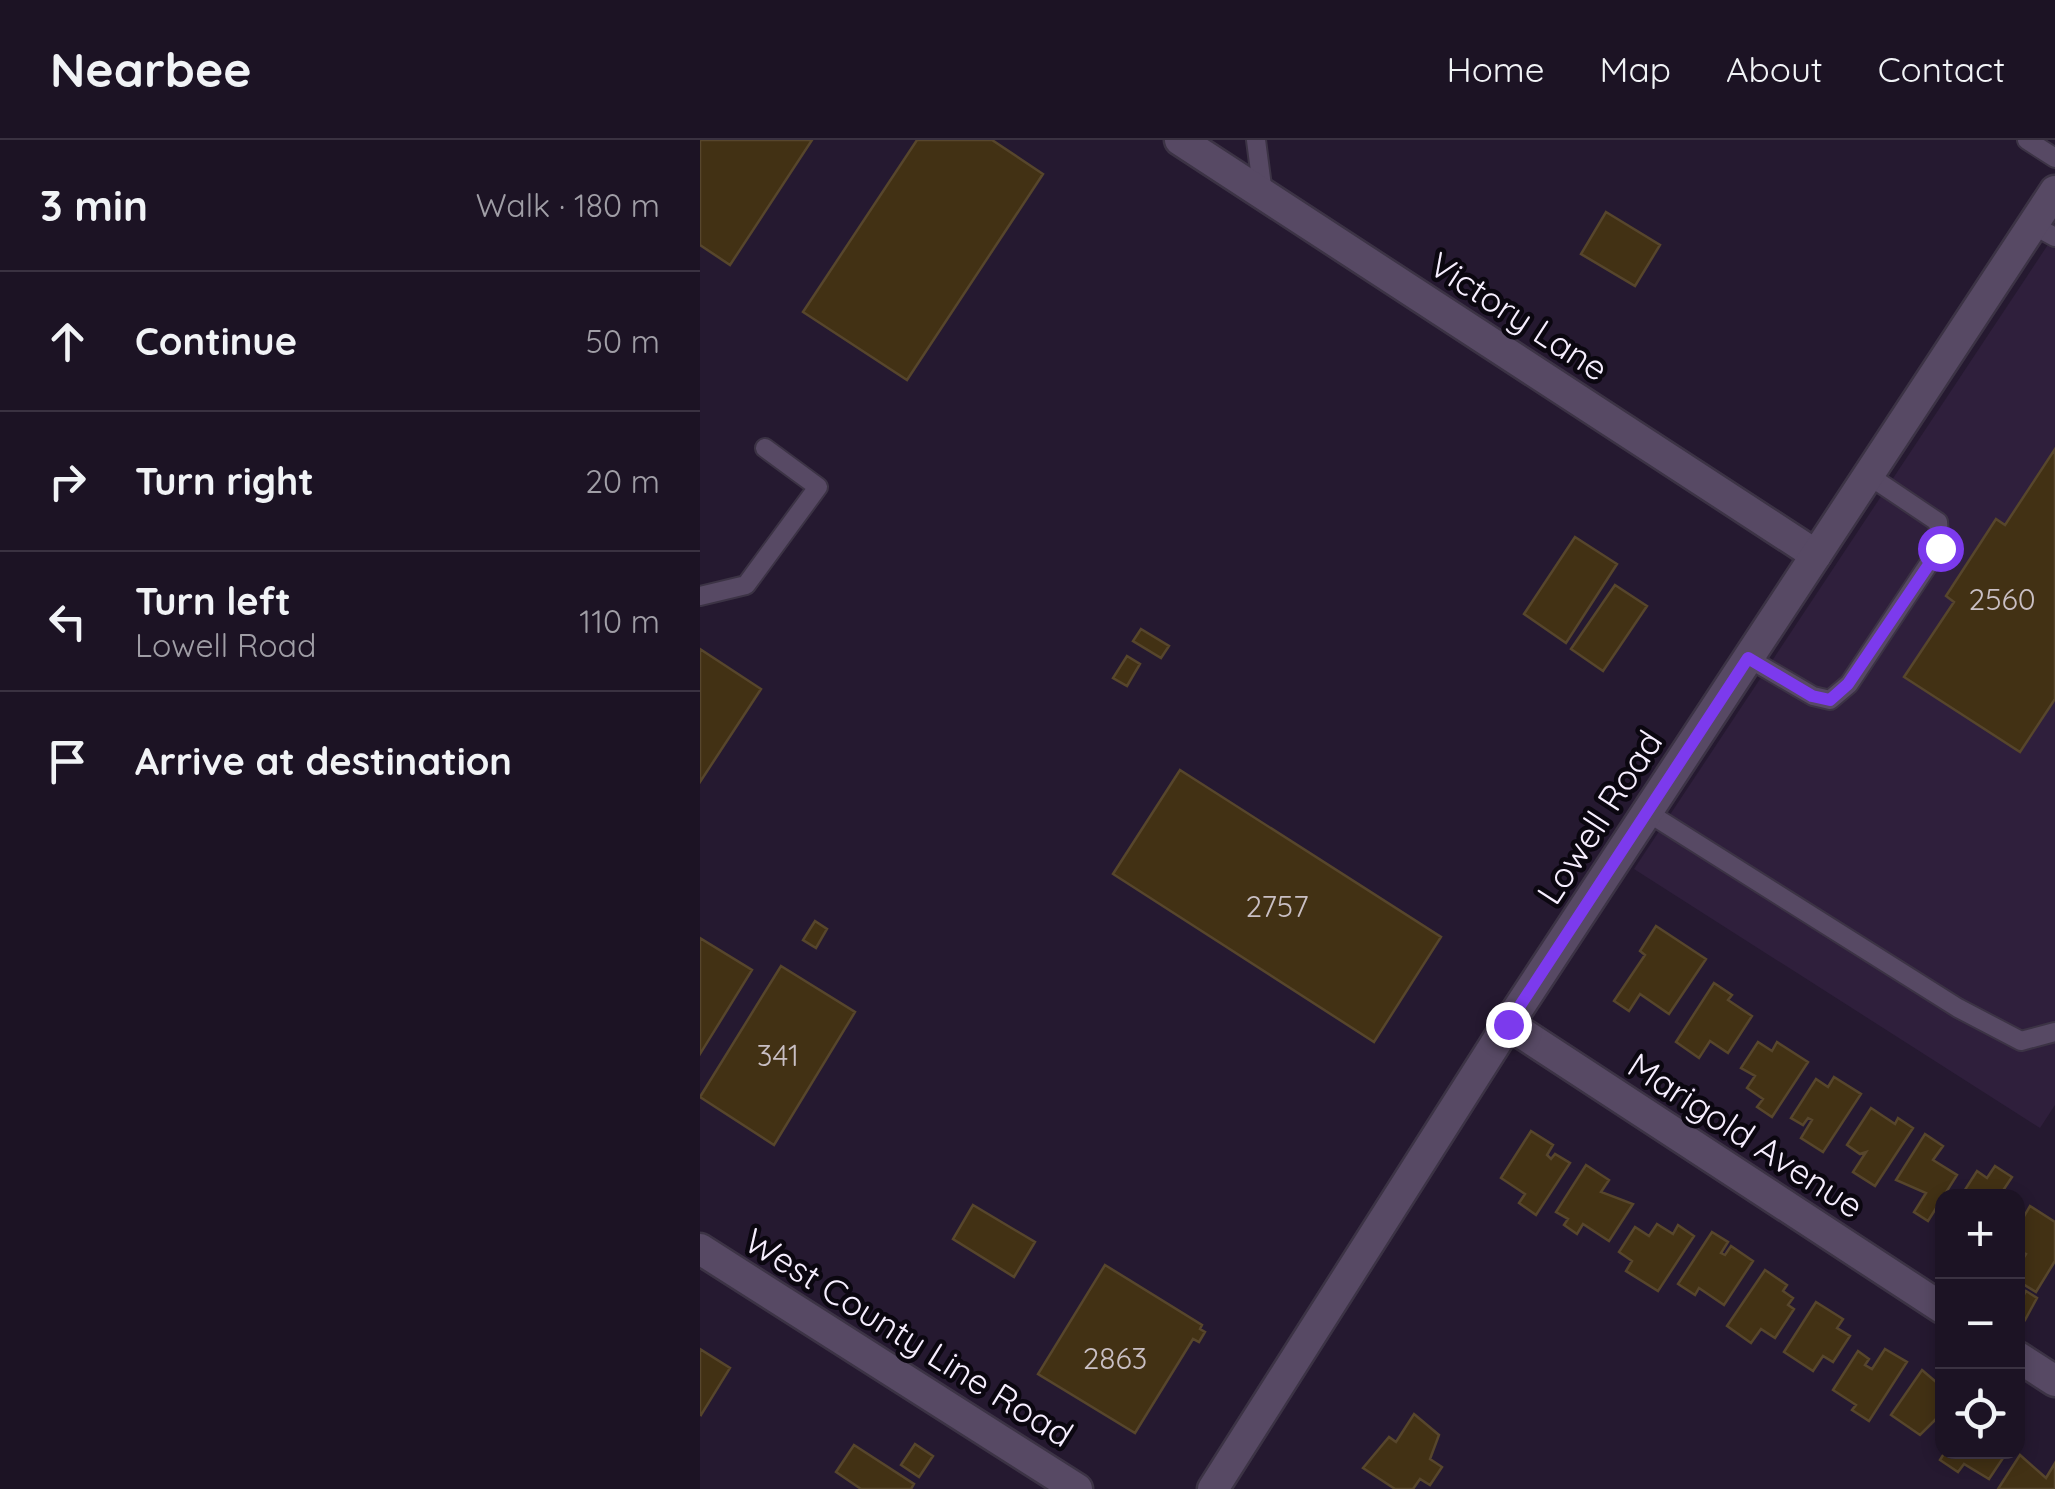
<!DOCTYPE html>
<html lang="en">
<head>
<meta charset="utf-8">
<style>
  :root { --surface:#1c1324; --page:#292031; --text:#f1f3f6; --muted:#a09ea6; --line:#3a3241 }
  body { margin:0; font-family:Quicksand,sans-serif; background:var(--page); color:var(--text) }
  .controls { position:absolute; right:30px; bottom:30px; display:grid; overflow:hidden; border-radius:20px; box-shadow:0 5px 15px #0003 }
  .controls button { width:90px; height:90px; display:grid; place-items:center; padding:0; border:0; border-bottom:2px solid var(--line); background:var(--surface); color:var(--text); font:50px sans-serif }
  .stop { position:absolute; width:30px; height:30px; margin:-22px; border:8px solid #7c3aed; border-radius:50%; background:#fff }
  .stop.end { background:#7c3aed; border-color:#fff; box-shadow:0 2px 10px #0008 }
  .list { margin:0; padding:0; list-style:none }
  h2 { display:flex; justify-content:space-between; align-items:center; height:130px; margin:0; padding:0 40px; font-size:42px }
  h2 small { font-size:32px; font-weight:400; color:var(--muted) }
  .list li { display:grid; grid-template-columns:65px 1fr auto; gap:30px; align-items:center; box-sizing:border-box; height:140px; padding:0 40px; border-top:2px solid var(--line) }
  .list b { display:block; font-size:38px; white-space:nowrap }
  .list p { margin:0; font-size:32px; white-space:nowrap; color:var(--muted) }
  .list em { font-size:32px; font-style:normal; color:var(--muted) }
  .icon { flex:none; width:55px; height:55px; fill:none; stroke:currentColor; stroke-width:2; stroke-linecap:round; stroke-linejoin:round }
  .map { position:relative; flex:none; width:1355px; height:1349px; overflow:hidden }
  header { display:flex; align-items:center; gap:60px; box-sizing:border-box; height:140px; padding:0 50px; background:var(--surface); border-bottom:2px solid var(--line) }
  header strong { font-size:48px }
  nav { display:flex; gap:55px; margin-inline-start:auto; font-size:35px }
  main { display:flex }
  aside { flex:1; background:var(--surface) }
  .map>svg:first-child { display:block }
  .built { fill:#2f1f3c }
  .building { fill:#423114; stroke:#57462c; stroke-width:2.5 }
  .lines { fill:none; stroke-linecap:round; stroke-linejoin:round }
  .service-casing { stroke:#3c3345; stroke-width:22 }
  .minor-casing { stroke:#3c3345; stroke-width:35 }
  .tertiary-casing { stroke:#3c3345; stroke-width:35 }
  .service { stroke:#574964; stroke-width:18 }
  .minor { stroke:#574964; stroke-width:30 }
  .tertiary { stroke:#574964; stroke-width:30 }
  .route { stroke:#7c3aed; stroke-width:12 }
  .labels { text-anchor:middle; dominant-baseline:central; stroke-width:9; stroke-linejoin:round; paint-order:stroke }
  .number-label { font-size:30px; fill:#c9bfc4 }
  .street-label { font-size:35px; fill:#f6eefe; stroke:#0b0710 }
</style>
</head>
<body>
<header>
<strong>Nearbee</strong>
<nav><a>Home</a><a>Map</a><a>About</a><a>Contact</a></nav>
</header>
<main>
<aside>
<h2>3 min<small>Walk · 180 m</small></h2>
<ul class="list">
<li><svg class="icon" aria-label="ahead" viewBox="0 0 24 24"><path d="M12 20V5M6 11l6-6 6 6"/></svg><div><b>Continue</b></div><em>50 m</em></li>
<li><svg class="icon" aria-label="right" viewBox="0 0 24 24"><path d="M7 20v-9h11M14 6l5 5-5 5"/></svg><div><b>Turn right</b></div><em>20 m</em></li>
<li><svg class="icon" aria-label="left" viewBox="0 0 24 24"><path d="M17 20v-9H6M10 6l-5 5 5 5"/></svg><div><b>Turn left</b><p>Lowell Road</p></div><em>110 m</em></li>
<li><svg class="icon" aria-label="arrive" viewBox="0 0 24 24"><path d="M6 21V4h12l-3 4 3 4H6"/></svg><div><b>Arrive at destination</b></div></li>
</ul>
</aside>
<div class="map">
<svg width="1355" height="1349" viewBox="0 0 1355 1349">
  <rect width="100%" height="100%" fill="#251930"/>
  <path class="built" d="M 1355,94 L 1355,965 L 1340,988 L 934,729 Z"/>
  <path class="building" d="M 0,0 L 112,0 L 30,125 L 0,105 Z
    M 217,0 L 292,0 L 343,34 L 207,240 L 103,172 Z
    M 906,72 L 960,105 L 935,146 L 881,114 Z
    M 1355,309 L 1355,559 L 1320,612 L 1204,537 L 1254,462 L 1246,456 L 1296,379 L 1305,385 Z
    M 875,397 L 917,424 L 866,503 L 824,474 Z
    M 915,445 L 947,466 L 903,531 L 871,509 Z
    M 441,489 L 469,506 L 461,518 L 433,501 Z
    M 0,509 L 61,549 L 0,642 Z
    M 427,516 L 440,524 L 427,546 L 413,538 Z
    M 480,630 L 741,797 L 674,902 L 413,734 Z
    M 115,781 L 127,789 L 116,808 L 103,800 Z
    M 956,786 L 1006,819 L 969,874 L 940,854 L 929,871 L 914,861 L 945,815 L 940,811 Z
    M 0,798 L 52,830 L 0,914 Z
    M 81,826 L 155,872 L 74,1005 L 0,957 Z
    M 1014,843 L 1032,855 L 1028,860 L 1052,876 L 1028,913 L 1010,901 L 999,918 L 976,902 Z
    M 1058,902 L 1072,911 L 1077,902 L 1108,922 L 1072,977 L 1057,967 L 1063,959 L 1047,948 L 1055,936 L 1041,928 Z
    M 1134,937 L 1161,954 L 1123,1012 L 1101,998 L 1112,980 L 1108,978 L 1103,985 L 1091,978 L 1116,939 L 1128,947 Z
    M 1171,968 L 1195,984 L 1198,978 L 1213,988 L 1175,1046 L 1153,1032 L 1166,1012 L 1160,1014 L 1147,1005 Z
    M 831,991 L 853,1005 L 847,1015 L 851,1019 L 855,1014 L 870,1023 L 836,1075 L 819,1063 L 825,1054 L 801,1038 Z
    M 1225,994 L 1243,1006 L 1233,1020 L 1257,1035 L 1228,1081 L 1214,1072 L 1226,1053 L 1196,1040 Z
    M 886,1025 L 909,1040 L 901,1052 L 933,1064 L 909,1101 L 883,1084 L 877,1094 L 864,1085 L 868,1079 L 856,1072 Z
    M 1295,1026 L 1312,1037 L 1304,1049 L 1312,1056 L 1261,1056 L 1277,1031 L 1287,1038 Z
    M 273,1065 L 335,1102 L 314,1137 L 253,1099 Z
    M 1330,1066 L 1355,1082 L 1355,1121 L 1336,1152 L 1318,1141 L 1318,1127 L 1326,1114 L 1318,1110 L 1318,1087 Z
    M 957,1084 L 973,1094 L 978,1085 L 994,1096 L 958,1151 L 926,1131 L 932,1121 L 919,1112 L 935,1087 L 949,1096 Z
    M 1012,1092 L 1028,1102 L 1021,1113 L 1025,1115 L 1031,1106 L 1053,1121 L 1024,1165 L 999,1148 L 995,1155 L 978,1144 Z
    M 405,1125 L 502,1185 L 500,1189 L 505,1192 L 499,1202 L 493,1199 L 435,1293 L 338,1234 Z
    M 1065,1130 L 1087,1145 L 1083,1151 L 1093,1158 L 1088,1165 L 1094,1169 L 1075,1198 L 1061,1189 L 1051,1203 L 1027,1186 Z
    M 1326,1151 L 1337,1158 L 1325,1180 L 1318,1176 L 1318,1166 Z
    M 1116,1162 L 1143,1179 L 1137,1188 L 1150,1196 L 1133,1222 L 1123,1216 L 1113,1231 L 1084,1212 Z
    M 0,1209 L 30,1228 L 1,1275 L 0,1274 Z
    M 1185,1209 L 1207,1222 L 1169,1281 L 1152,1270 L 1156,1265 L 1133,1250 L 1158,1211 L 1169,1219 L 1165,1225 L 1172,1229 Z
    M 1222,1230 L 1242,1247 L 1242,1282 L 1237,1278 L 1220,1295 L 1191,1275 Z
    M 714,1274 L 739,1295 L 730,1319 L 742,1327 L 730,1345 L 720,1339 L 713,1349 L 695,1349 L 663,1328 L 689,1297 L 696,1302 Z
    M 215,1304 L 233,1316 L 219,1337 L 201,1325 Z
    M 154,1305 L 214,1344 L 211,1349 L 161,1349 L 136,1332 Z
    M 1245,1312 L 1307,1312 L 1289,1339 L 1264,1324 L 1258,1332 L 1240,1320 Z
    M 1320,1315 L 1346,1338 L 1355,1323 L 1355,1349 L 1298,1349 Z"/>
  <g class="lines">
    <defs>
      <path id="service" d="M 556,0 L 563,54
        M 1327,0 L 1355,18
        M 1333,85 L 1355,97
        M 0,456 L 46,445 L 118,347 L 65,308
        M 1048,518 L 1113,556 L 1130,560 L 1149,544 L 1240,407 L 1238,382 L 1168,335
        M 947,672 L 1258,868 L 1321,901 L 1355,892"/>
      <path id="minor" d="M 480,0 L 1116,415
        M 808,884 L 1242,1168
        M 1318,1217 L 1355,1241"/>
      <path id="tertiary" d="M 0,1109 L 377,1349
        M 513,1349 L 808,884 L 1355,51"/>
    </defs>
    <use href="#service" class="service-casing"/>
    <use href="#minor" class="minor-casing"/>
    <use href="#tertiary" class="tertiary-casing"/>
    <use href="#service" class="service"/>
    <use href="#minor" class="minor"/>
    <use href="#tertiary" class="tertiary"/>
  </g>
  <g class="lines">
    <path class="route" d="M 808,884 L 1048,518 L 1112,556 L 1130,560 L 1148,544 L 1240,408"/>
  </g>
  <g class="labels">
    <g class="number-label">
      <text x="1302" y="459">2560</text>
      <text x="577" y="766">2757</text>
      <text x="78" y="915">341</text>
      <text x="415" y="1218">2863</text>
    </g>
    <g class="street-label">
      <text transform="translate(819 176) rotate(33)">Victory Lane</text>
      <text transform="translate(899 677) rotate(-57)">Lowell Road</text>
      <text transform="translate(1046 995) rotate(33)">Marigold Avenue</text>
      <text transform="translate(209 1197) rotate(32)">West County Line Road</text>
    </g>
  </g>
</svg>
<div class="controls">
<button>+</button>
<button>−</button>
<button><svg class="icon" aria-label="locate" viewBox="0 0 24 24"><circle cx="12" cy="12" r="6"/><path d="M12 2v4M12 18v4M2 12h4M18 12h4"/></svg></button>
</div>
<div class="stop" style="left:1240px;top:408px"></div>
<div class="stop end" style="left:808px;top:884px"></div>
</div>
</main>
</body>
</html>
